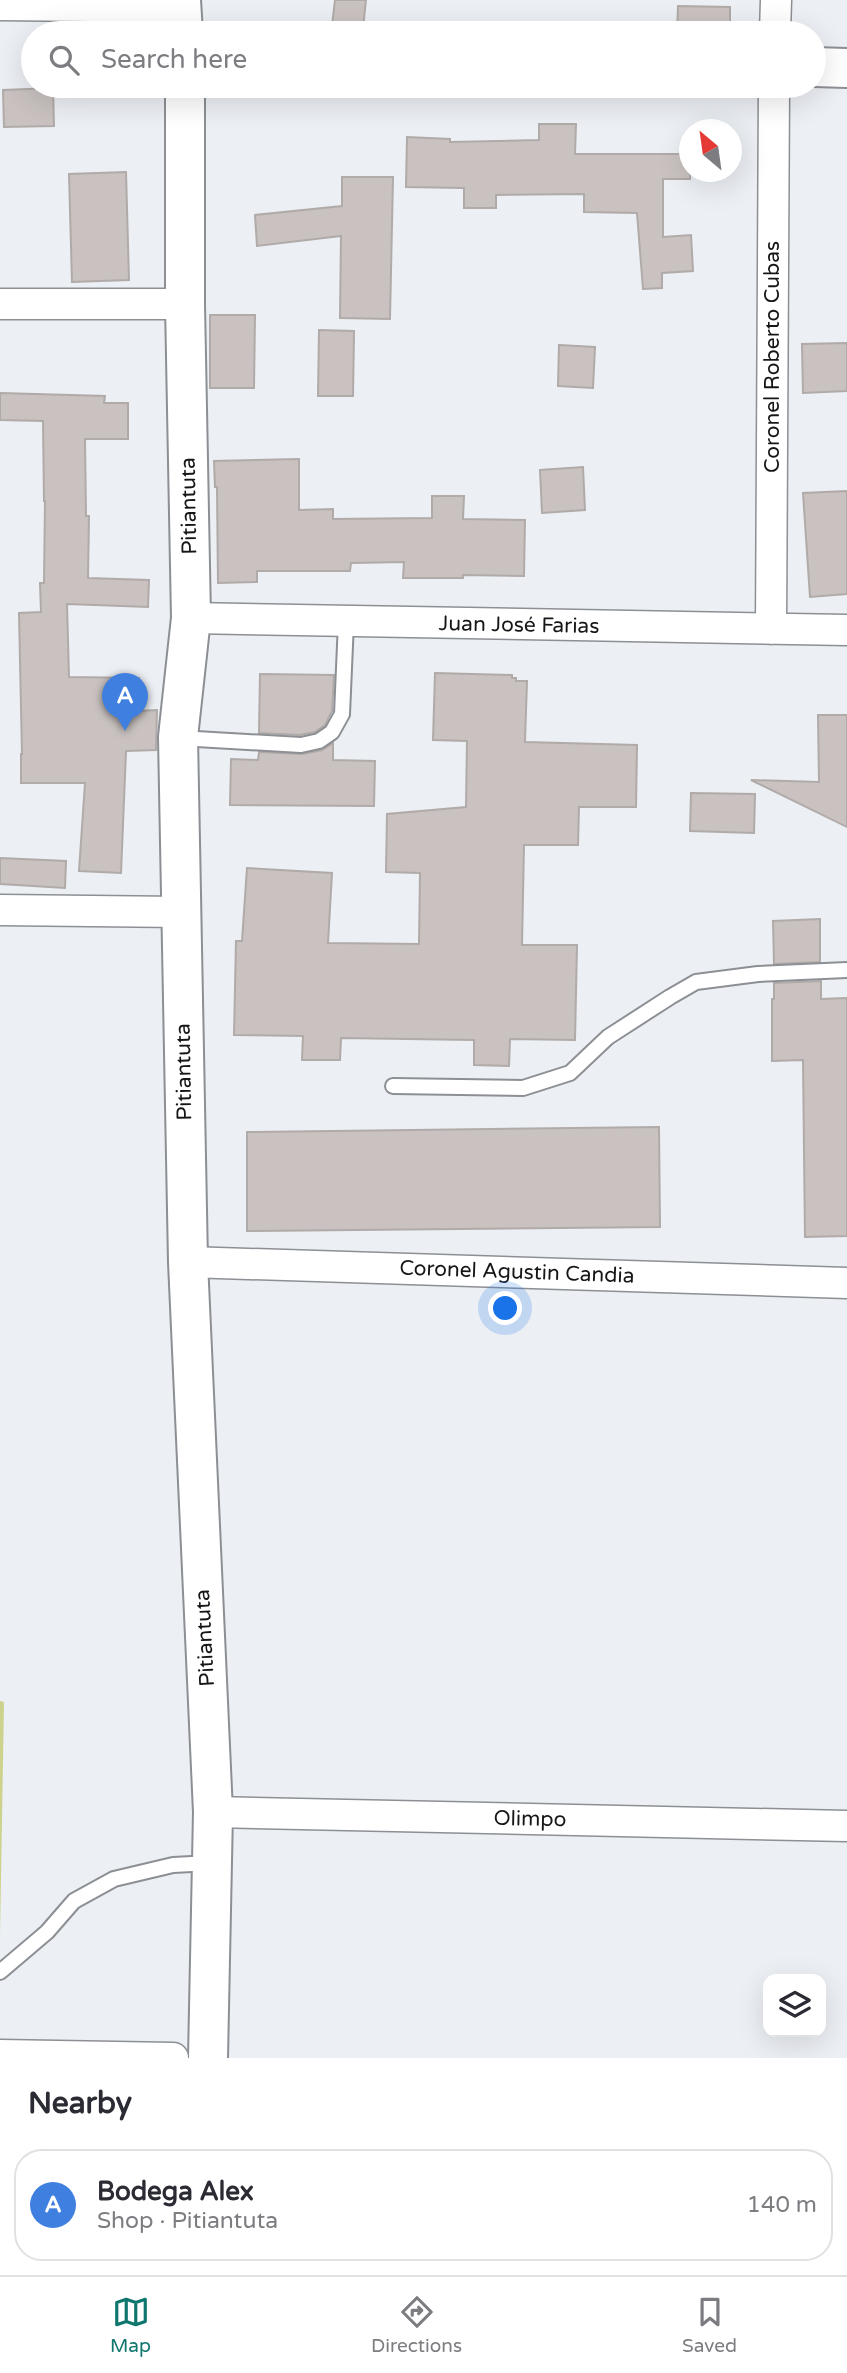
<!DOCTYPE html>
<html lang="en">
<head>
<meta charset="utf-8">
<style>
  :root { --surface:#fff; --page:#f7f7f7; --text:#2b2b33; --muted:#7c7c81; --line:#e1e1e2; --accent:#0f766e }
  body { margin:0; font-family:"Varela Round",sans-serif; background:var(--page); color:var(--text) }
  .controls { position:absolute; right:21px; bottom:21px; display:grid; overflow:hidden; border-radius:14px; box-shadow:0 7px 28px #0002 }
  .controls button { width:63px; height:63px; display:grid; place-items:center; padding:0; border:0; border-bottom:2px solid var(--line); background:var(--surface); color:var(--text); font:35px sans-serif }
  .compass { position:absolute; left:679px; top:119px; width:63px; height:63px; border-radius:50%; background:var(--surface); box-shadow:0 7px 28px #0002; rotate:331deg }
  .you { position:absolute; left:506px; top:1309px; width:24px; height:24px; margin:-18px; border:5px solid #fff; border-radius:50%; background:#1a73e8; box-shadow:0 0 0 10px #1a73e833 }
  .badge { display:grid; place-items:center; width:46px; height:46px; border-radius:50%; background:var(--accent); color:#fff; font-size:23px; font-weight:700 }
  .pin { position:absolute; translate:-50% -58px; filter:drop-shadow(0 2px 4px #0008) }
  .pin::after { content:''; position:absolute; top:37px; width:24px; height:21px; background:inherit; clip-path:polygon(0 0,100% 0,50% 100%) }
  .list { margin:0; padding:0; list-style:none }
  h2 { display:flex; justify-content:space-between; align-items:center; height:91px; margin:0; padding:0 28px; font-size:30px }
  h2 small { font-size:23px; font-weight:400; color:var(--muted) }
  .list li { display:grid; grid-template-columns:46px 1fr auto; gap:21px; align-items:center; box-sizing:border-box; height:112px; margin:0 14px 14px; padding:0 14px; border:2px solid var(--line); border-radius:28px }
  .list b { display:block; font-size:26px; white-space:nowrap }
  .list p { margin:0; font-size:23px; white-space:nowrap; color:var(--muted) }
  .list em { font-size:23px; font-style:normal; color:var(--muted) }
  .icon { flex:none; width:38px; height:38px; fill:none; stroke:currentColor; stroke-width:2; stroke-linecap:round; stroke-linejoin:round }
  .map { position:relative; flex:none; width:847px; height:2058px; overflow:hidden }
  .search { position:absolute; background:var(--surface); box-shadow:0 7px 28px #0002; left:21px; right:21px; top:21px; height:77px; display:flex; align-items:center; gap:18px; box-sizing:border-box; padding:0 24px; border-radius:38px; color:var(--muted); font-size:26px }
  .sheet { height:217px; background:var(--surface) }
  nav { display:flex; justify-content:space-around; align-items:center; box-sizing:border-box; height:98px; border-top:2px solid var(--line); background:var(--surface); font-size:19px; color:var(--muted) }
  nav a { display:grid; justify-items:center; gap:4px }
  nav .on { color:var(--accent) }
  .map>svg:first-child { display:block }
  .green { fill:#cdd28c }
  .building { fill:#c9c2c0; stroke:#b0aaa8; stroke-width:2 }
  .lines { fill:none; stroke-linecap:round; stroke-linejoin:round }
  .lane-casing { stroke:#8c8f94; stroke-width:18 }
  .street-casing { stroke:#8c8f94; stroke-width:33 }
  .secondary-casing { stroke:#8c8f94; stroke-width:42 }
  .lane { stroke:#fff; stroke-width:14 }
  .street { stroke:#fff; stroke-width:30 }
  .secondary { stroke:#fff; stroke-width:38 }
  .labels { text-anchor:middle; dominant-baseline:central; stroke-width:5; stroke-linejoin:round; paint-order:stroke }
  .street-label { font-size:21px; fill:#151618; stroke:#fff }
</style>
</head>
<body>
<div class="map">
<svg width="847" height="2058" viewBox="0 0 847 2058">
  <rect width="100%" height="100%" fill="#eceff4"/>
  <path class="green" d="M 0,1701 L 4,1702 L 0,1936 Z"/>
  <path class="building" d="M 335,0 L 366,0 L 363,28 L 332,26 Z
    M 678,6 L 730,7 L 730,33 L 677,33 Z
    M 53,88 L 54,126 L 4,127 L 3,90 Z
    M 539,124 L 576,124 L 575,154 L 690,154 L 690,179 L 663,179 L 663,237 L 691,235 L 693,271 L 662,273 L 662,288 L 643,289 L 637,213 L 584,212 L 584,194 L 496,195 L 496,208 L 464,208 L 464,188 L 406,187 L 407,137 L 450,139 L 450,142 L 539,140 Z
    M 126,172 L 129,280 L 72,282 L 69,174 Z
    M 342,177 L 393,177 L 390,319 L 340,318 L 341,236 L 257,246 L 255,215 L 342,206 Z
    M 210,315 L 255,315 L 254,388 L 210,388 Z
    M 319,330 L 354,331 L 353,396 L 318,396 Z
    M 847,343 L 847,391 L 803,393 L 802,344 Z
    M 559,345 L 595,347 L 593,388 L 558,386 Z
    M 0,393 L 105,396 L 104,403 L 128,403 L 128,439 L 85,439 L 86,516 L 89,516 L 88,578 L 149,580 L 148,607 L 67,604 L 69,677 L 139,678 L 138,711 L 157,710 L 156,750 L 126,751 L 121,873 L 79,871 L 85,783 L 21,783 L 21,754 L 22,754 L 19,613 L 41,612 L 40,583 L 44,583 L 45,501 L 44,501 L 43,421 L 0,420 Z
    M 299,459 L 299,510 L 333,509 L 333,519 L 432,518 L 432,496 L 464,496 L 463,519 L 525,520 L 524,576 L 463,575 L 463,578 L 403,578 L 404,562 L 351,563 L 350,571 L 257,571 L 257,582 L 218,583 L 217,487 L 215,487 L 214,461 Z
    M 583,467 L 585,510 L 542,513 L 540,470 Z
    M 847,491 L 847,594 L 810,597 L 803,493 Z
    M 435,673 L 512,675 L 512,678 L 516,678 L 516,681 L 527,681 L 525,742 L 637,745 L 636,807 L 579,807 L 578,845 L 524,845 L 522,945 L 577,945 L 575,1040 L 510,1039 L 509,1066 L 474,1065 L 474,1040 L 341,1038 L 340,1060 L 302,1060 L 303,1036 L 234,1035 L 236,941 L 242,941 L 247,868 L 332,873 L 328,943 L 419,944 L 420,873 L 386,872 L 387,814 L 466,807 L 467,741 L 433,740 Z
    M 260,674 L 334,675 L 332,711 L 325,725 L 315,732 L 300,735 L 259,733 Z
    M 818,715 L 847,715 L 847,827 L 751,780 L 819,782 Z
    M 333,743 L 333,760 L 375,761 L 374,806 L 230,805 L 231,759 L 258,760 L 259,752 L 303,754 L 322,750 Z
    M 691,793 L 755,794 L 754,833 L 690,831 Z
    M 0,858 L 66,861 L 65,888 L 0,884 Z
    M 820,919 L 820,962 L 774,964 L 773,921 Z
    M 821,981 L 821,999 L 847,998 L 847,1236 L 805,1237 L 803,1060 L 772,1061 L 772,999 L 774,999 L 774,983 Z
    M 659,1127 L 660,1227 L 247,1231 L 247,1132 Z"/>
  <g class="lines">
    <defs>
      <path id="lane" d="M 179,738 L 301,745 L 319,741 L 332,732 L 342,714 L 346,622
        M 393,1086 L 523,1088 L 570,1073 L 608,1037 L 670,997 L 696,982 L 758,974 L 847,970
        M 0,1972 L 47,1932 L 74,1901 L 114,1879 L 173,1865 L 211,1863"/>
      <path id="street" d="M 0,5 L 181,7
        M 775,33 L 776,0
        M 0,304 L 185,304
        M 191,618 L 847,630
        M 771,629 L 774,86
        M 0,910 L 181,912
        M 188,1262 L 847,1283
        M 213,1812 L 847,1826
        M 0,2055 L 173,2058"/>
      <path id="secondary" d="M 181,0 L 183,33
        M 814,67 L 847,68
        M 185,86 L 185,304 L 191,618 L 178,737 L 188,1262 L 213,1812 L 208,2058"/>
    </defs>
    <use href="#lane" class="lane-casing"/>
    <use href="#street" class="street-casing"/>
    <use href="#secondary" class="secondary-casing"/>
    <use href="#lane" class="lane"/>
    <use href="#street" class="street"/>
    <use href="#secondary" class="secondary"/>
  </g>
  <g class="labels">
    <g class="street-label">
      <text transform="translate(772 357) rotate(-90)">Coronel Roberto Cubas</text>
      <text transform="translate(189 506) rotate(-91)">Pitiantuta</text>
      <text transform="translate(519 625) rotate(1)">Juan José Farias</text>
      <text transform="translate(184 1072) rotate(-91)">Pitiantuta</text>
      <text transform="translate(517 1272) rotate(2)">Coronel Agustin Candia</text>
      <text transform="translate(205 1638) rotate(-93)">Pitiantuta</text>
      <text transform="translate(530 1819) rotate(1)">Olimpo</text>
    </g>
  </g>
</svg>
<div class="controls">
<button><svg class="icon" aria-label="layers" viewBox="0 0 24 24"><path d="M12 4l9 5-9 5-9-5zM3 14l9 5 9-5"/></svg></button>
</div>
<svg class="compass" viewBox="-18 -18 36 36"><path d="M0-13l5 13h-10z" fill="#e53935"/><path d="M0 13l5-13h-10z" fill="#7c7c81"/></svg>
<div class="you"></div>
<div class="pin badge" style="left:125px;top:731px;background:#3f7fe0">A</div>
<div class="search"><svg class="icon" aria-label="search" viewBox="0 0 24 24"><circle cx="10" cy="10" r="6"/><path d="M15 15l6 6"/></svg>Search here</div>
</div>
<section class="sheet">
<h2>Nearby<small></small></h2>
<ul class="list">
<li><span class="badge" style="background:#3f7fe0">A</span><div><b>Bodega Alex</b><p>Shop · Pitiantuta</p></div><em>140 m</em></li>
</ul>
</section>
<nav>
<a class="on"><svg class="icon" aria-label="map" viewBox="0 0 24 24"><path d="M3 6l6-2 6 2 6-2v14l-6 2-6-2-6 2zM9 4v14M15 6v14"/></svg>Map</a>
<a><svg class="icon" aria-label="directions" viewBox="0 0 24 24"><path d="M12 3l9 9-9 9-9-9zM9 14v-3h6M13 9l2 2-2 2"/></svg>Directions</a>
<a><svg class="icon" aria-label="saved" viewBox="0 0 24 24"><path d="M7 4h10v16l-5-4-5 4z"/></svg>Saved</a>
</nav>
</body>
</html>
